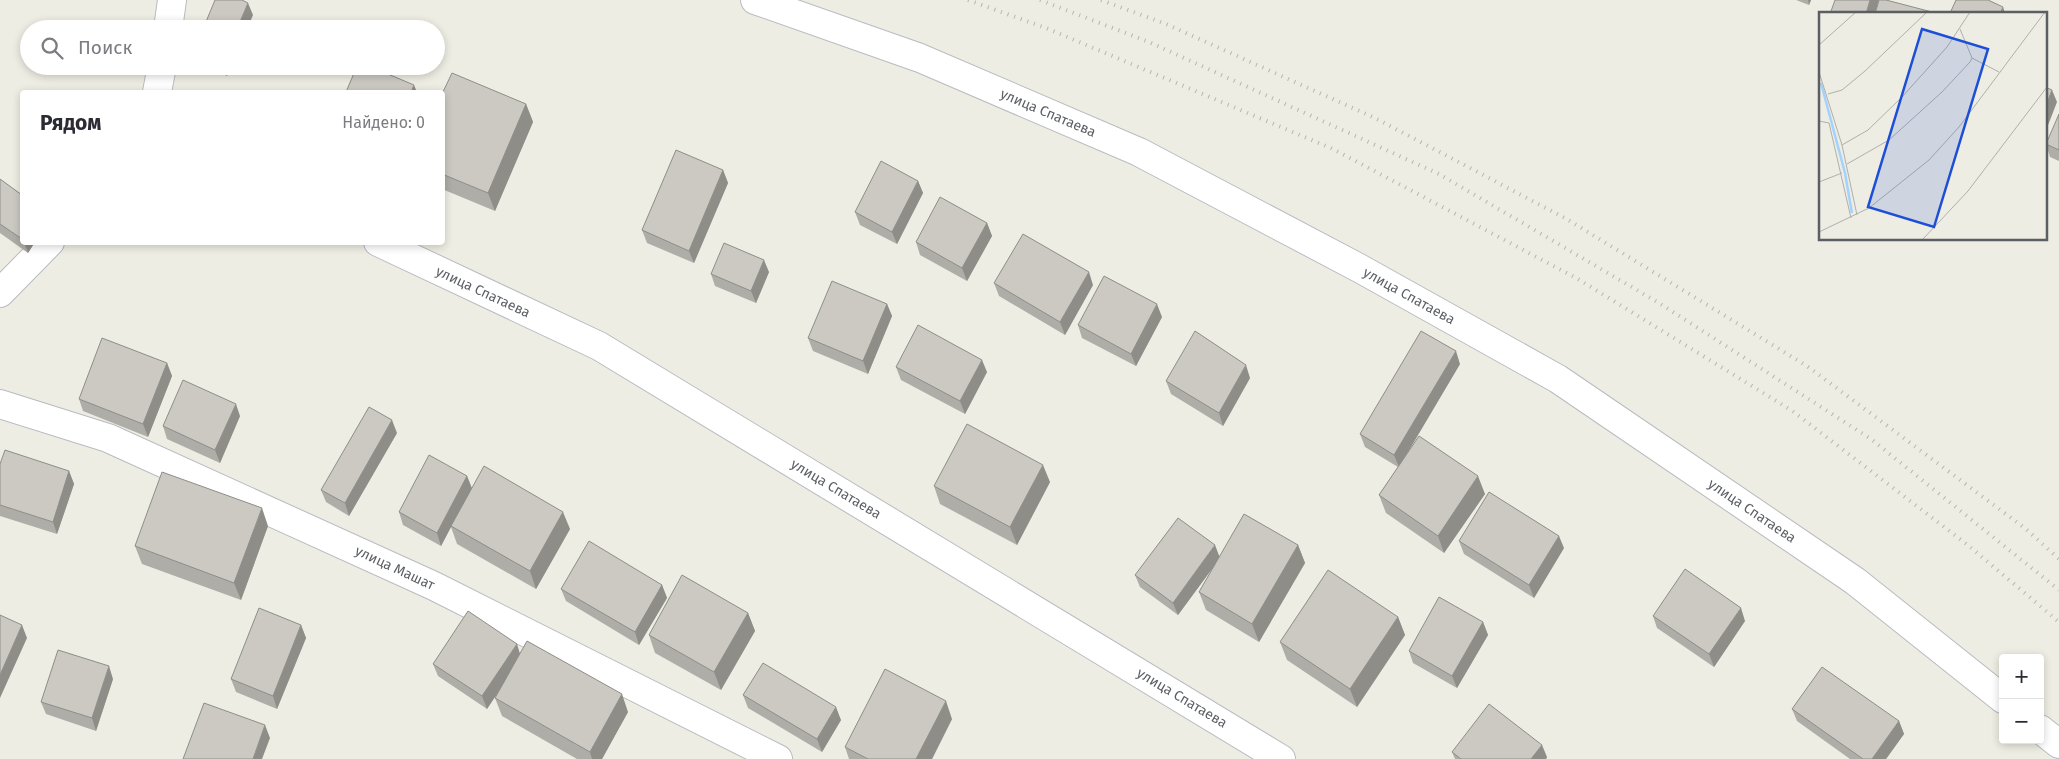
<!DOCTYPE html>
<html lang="ru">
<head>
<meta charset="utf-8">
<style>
  :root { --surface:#fff; --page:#f2f2f3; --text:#2b2b33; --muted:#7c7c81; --line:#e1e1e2 }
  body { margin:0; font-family:"Fira Sans",sans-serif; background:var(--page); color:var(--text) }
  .controls { position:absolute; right:15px; bottom:15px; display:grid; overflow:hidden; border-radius:5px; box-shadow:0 2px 8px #0003 }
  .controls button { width:45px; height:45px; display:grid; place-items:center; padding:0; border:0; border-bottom:1px solid var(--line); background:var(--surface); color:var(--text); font:25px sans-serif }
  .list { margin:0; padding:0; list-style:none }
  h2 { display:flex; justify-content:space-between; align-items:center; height:65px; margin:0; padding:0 20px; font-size:21px }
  h2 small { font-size:16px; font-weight:400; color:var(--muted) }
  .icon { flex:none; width:28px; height:28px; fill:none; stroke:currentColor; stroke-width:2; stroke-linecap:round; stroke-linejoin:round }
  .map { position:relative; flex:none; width:2059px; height:759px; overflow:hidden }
  .search { position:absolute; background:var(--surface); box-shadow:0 2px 8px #0003; left:20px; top:20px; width:425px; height:55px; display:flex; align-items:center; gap:12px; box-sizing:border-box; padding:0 18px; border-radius:28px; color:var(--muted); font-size:19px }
  .panel { position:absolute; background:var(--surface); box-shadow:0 2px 8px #0003; left:20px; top:90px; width:425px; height:155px; border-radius:5px }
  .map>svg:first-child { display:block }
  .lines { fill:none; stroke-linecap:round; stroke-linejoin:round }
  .minor-casing { stroke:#b8bbc0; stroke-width:30 }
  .minor { stroke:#fff; stroke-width:28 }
  .rail { stroke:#b4b5b5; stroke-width:4; stroke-dasharray:1 6; stroke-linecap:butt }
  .wall { fill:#afada7 }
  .shaded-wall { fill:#8e8d88 }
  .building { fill:#cbc9c2; stroke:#8e8d88 }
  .labels { text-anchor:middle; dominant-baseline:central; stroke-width:4; stroke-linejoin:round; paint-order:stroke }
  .street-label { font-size:14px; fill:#5b5f64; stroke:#fff }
  .inset-river { fill:none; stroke:#a3d2ff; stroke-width:2.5 }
  .inset-road { fill:none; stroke:#afb0ac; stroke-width:1 }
  .view { fill:#1d4ed8; fill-opacity:0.15; stroke:#1d4ed8; stroke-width:2.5 }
  .inset-edge { fill:none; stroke:#5b5f64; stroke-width:2.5 }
</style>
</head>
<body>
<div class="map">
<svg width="2059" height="759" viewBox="0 0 2059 759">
  <rect width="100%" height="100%" fill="#eeede3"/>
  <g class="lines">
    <defs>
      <path id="minor" d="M 755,0 L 920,58 L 1139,152 L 1359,268 L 1558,379 L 1855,581 L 2003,699
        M 168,29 L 172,0
        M 157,92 L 162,66
        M 378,242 L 599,346 L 1281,759
        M 0,293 L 50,242
        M 0,404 L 108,438 L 434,586 L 778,759
        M 2040,729 L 2059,744"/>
    </defs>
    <use href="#minor" class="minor-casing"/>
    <use href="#minor" class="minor"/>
    <path class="rail" d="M 968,0 L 1046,28 L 1333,149 L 1578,279 L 1791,410 L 1969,546 L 2059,622
      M 1040,0 L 1149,42 L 1439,174 L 1659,303 L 1871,439 L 2059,590
      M 1101,0 L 1166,24 L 1375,118 L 1565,218 L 1807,366 L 2026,529 L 2059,559"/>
  </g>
  <path class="wall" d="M 1796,0 L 1811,0 L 1809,5 Z
    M 206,66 L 231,66 L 227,76 Z
    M 442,94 L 526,104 L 533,122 L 495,211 L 442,189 Z
    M 2059,114 L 2059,161 L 2050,157 L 2046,144 Z
    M 723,170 L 728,183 L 694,263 L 647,243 L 642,230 Z
    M 0,179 L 22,195 L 22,242 L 35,242 L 28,253 L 0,233 Z
    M 918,181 L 923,193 L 897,244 L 860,225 L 855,212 Z
    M 987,223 L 992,236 L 967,281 L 920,255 L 916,242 Z
    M 769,272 L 756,303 L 715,286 L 711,274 Z
    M 994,283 L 1093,285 L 1065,335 L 999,296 Z
    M 887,304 L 892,316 L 868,374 L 813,351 L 808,338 Z
    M 1162,317 L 1136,366 L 1082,338 L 1078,325 Z
    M 167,363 L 172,376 L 148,437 L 83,411 L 79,399 Z
    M 1460,364 L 1405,457 L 1485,494 L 1444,553 L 1386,513 L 1379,495 L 1398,467 L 1365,447 L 1360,434 Z
    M 896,367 L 987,372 L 965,414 L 901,380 Z
    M 1250,378 L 1223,426 L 1171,394 L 1166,381 Z
    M 240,416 L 220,463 L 167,439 L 163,426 Z
    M 397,433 L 349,516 L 326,502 L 321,490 Z
    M 0,464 L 69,471 L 74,484 L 57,534 L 0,516 Z
    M 467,476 L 472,488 L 570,529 L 536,589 L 457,544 L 451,527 L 441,546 L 403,525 L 399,512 Z
    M 1050,482 L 1017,545 L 940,504 L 934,486 Z
    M 268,526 L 241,600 L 142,564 L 135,546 Z
    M 1459,541 L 1564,548 L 1534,598 L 1464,554 Z
    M 1298,545 L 1305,563 L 1259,642 L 1206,610 L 1199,592 L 1214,566 L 1178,615 L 1140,587 L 1135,575 L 1219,557 Z
    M 662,585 L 667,598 L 639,645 L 566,601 L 561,589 Z
    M 748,613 L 755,631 L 721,690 L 655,653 L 649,635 Z
    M 1653,616 L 1745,621 L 1714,667 L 1657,628 Z
    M 1398,617 L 1405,635 L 1357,707 L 1287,660 L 1280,642 Z
    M 1483,622 L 1488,635 L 1457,688 L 1413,663 L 1409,651 Z
    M 301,625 L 306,638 L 277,709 L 236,692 L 231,679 Z
    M 520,653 L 628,712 L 602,759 L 577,759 L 502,716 L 495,698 L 501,688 L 487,709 L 438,676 L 433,664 Z
    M 113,679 L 96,731 L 46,714 L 41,702 Z
    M 743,695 L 841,720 L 822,752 L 748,708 Z
    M 1792,709 L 1899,721 L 1904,734 L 1886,759 L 1850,759 L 1797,721 Z
    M 952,719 L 932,759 L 849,759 L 845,747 Z
    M 1452,752 L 1547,757 L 1546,759 L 1455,759 Z"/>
  <path class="shaded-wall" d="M 1808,0 L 1811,0 L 1809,5 Z
    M 1870,0 L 1879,0 L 1875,14 L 1866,14 Z
    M 248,3 L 253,15 L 247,29 L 237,29 Z
    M 2003,7 L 2005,13 L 2000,14 Z
    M 224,66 L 231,66 L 227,76 Z
    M 414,85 L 417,92 L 411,92 Z
    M 2052,90 L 2057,102 L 2045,133 L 2045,108 Z
    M 526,104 L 533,122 L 495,211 L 488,193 Z
    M 723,170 L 728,183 L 694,263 L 689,251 Z
    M 918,181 L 923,193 L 897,244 L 892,232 Z
    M 987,223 L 992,236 L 967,281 L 962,268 Z
    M 24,242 L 35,242 L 28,253 Z
    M 764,260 L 769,272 L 756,303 L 751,291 Z
    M 1089,272 L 1093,285 L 1065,335 L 1060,322 Z
    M 887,304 L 892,316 L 868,374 L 863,361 Z
    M 1157,304 L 1162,317 L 1136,366 L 1131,354 Z
    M 1456,351 L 1460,364 L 1399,467 L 1394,455 Z
    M 982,360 L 987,372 L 965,414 L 960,401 Z
    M 167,363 L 172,376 L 148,437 L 143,424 Z
    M 1246,365 L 1250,378 L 1223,426 L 1219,413 Z
    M 236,404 L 240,416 L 220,463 L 215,450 Z
    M 392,420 L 397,433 L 349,516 L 345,503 Z
    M 1043,465 L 1050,482 L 1017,545 L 1010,527 Z
    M 69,471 L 74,484 L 57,534 L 53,522 Z
    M 467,476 L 472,489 L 451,526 L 451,527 L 441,546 L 437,533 Z
    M 1478,476 L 1485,494 L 1444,553 L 1438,536 Z
    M 262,508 L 268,526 L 241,600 L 234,583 Z
    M 563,512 L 570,529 L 536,589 L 530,571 Z
    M 1559,536 L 1564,548 L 1534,598 L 1529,585 Z
    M 1215,545 L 1220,558 L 1178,615 L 1173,603 Z
    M 1298,545 L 1305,563 L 1259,642 L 1252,624 Z
    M 662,585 L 667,598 L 639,645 L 635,632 Z
    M 1741,608 L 1745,621 L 1714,667 L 1709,654 Z
    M 748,613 L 755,631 L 721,690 L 714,672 Z
    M 1398,617 L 1405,635 L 1357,707 L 1350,689 Z
    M 1483,622 L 1488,635 L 1457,688 L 1452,676 Z
    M 22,625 L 27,638 L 0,698 L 0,675 Z
    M 301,625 L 306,638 L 277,709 L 273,696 Z
    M 517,644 L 521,657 L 487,709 L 482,696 Z
    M 109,666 L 113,679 L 96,731 L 92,718 Z
    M 622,694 L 628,712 L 602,759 L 592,759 L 590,752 Z
    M 946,701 L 952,719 L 932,759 L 916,759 Z
    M 836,707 L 841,720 L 822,752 L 817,739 Z
    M 1899,721 L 1904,734 L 1886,759 L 1872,759 Z
    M 265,725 L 270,738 L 262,759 L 253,759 Z
    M 1542,745 L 1547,757 L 1546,759 L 1531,759 Z"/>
  <path class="building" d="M 215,0 L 242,0 L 248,3 L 237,29 L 203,29 Z
    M 1835,0 L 1870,0 L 1866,14 L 1830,14 Z
    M 1879,0 L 1886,0 L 1932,12 L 1932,14 L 1875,14 Z
    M 1956,0 L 1988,0 L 2003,7 L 2000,14 L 1958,14 L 1951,11 Z
    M 357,66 L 369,66 L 414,85 L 411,92 L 346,92 Z
    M 452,73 L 526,104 L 488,193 L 442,174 L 442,94 Z
    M 2045,87 L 2052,90 L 2045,108 Z
    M 2059,114 L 2059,150 L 2046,144 Z
    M 676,150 L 723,170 L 689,251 L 642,230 Z
    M 881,161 L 918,181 L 892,232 L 855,212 Z
    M 0,179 L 22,195 L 22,239 L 0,224 Z
    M 940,197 L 987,223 L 962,268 L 916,242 Z
    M 1023,234 L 1089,272 L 1060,322 L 994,283 Z
    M 724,243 L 764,260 L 751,291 L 711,274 Z
    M 1104,276 L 1157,304 L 1131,354 L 1078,325 Z
    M 832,281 L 887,304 L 863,361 L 808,338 Z
    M 918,325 L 982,360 L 960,401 L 896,367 Z
    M 1195,331 L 1246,365 L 1219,413 L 1166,381 Z
    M 1421,331 L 1456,351 L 1394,455 L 1360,434 Z
    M 102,338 L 167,363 L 143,424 L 79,399 Z
    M 183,380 L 236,404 L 215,450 L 163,426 Z
    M 369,407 L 392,420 L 345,503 L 321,490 Z
    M 967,424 L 1043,465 L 1010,527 L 934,486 Z
    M 1419,436 L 1478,476 L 1438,536 L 1379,495 Z
    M 5,450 L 69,471 L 53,522 L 0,505 L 0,464 Z
    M 429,455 L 467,476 L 437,533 L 399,512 Z
    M 484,466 L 563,512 L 530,571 L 451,526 Z
    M 162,472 L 262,508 L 234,583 L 135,546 Z
    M 1489,492 L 1559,536 L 1529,585 L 1459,541 Z
    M 1244,514 L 1298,545 L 1252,624 L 1199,592 Z
    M 1178,518 L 1215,545 L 1173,603 L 1135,575 Z
    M 589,541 L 662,585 L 635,632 L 561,589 Z
    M 1685,569 L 1741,608 L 1709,654 L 1653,616 Z
    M 1328,570 L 1398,617 L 1350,689 L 1280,642 Z
    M 682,575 L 748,613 L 714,672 L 649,635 Z
    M 1439,597 L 1483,622 L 1452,676 L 1409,651 Z
    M 259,608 L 301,625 L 273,696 L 231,679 Z
    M 468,611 L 517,644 L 482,696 L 433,664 Z
    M 0,615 L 22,625 L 0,675 Z
    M 527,641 L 622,694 L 590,752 L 495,698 Z
    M 58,650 L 109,666 L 92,718 L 41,702 Z
    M 763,663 L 836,707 L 817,739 L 743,695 Z
    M 1822,667 L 1899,721 L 1872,759 L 1863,759 L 1792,709 Z
    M 885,669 L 946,701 L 916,759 L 868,759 L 845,747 Z
    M 204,703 L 265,725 L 253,759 L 183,759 Z
    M 1489,704 L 1542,745 L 1531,759 L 1461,759 L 1452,752 Z"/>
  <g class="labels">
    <g class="street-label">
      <text transform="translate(1048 113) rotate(23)">улица Спатаева</text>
      <text transform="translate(483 292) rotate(25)">улица Спатаева</text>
      <text transform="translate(1409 296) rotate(29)">улица Спатаева</text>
      <text transform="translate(836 489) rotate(31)">улица Спатаева</text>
      <text transform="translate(1752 511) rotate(34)">улица Спатаева</text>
      <text transform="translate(395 568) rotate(25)">улица Машат</text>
      <text transform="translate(1182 698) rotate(31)">улица Спатаева</text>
    </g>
  </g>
  <g transform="translate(1819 12)">
    <rect width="228" height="228" fill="#eeede3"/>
    <path class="inset-river" d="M 2,71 L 26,161 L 33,201"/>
    <path class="inset-road" d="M 0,33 L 37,0M 153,46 L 180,60M 0,60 L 23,133 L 38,203M 9,82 L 23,78 L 46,59 L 108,0M 0,109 L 10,111 L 32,206M 23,133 L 49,118 L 83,85 L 128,35 L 151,0M 28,152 L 70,128 L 123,80 L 151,50 L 153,46 L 141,17M 0,170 L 23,161M 0,220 L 50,196 L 110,148 L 140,115 L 226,0M 104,227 L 149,179 L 228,75"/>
    <path class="view" d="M 103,17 L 169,37 L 115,215 L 49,195 Z"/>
    <rect width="228" height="228" class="inset-edge"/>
  </g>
</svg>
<div class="controls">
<button>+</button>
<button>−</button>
</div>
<div class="search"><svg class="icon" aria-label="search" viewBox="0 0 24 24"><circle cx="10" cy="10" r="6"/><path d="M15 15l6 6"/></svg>Поиск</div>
<section class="panel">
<h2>Рядом<small>Найдено: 0</small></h2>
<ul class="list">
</ul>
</section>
</div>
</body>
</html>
